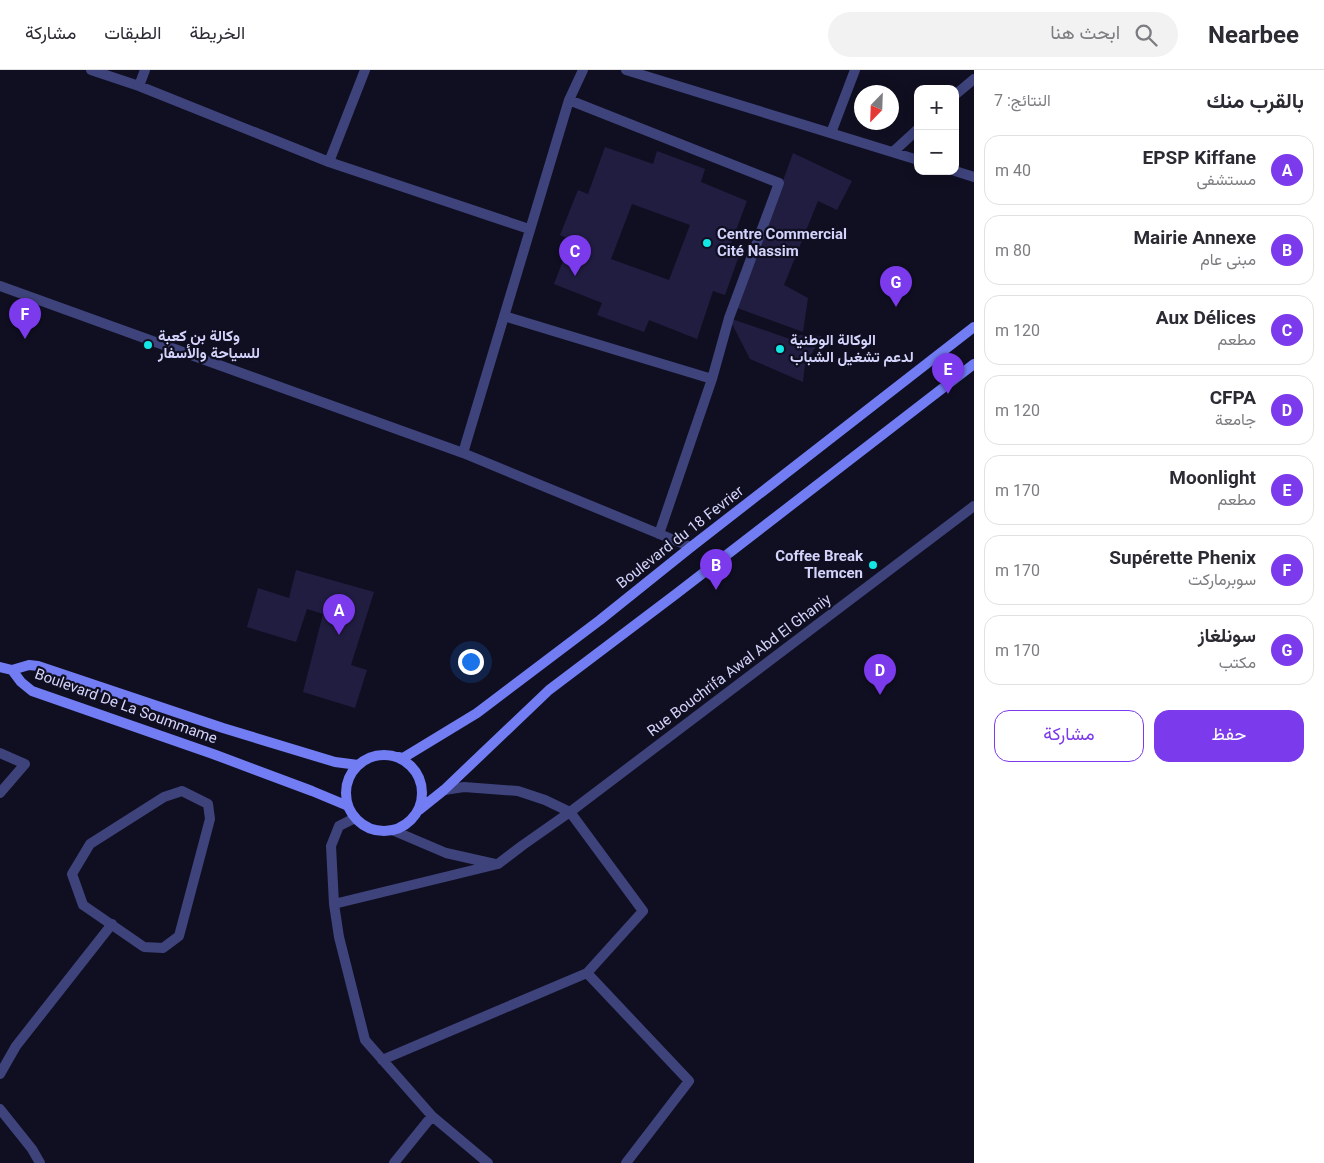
<!DOCTYPE html>
<html lang="ar">
<head>
<meta charset="utf-8">
<style>
  :root { --surface:#fff; --page:#f2f2f3; --text:#2b2b33; --muted:#7c7c81; --line:#e1e1e2; --accent:#7c3aed }
  body { margin:0; font-family:Roboto,Vazirmatn,sans-serif; background:var(--page); color:var(--text); direction:rtl }
  .controls { position:absolute; right:15px; top:15px; display:grid; overflow:hidden; border-radius:10px; box-shadow:0 2px 12px #0003 }
  .controls button { width:45px; height:45px; display:grid; place-items:center; padding:0; border:0; border-bottom:1px solid var(--line); background:var(--surface); color:var(--text); font:25px sans-serif }
  .compass { position:absolute; left:854px; top:15px; width:45px; height:45px; border-radius:50%; background:var(--surface); box-shadow:0 2px 12px #0003; rotate:203deg }
  .you { position:absolute; left:470px; top:591px; width:18px; height:18px; margin:-12px; border:4px solid #fff; border-radius:50%; background:#1a73e8; box-shadow:0 0 0 8px #1a73e833 }
  .badge { display:grid; place-items:center; width:32px; height:32px; border-radius:50%; background:var(--accent); color:#fff; font-size:16px; font-weight:700 }
  .pin { position:absolute; translate:-50% -41px; filter:drop-shadow(0 1px 2px #0008) }
  .pin::after { content:''; position:absolute; top:26px; width:18px; height:15px; background:inherit; clip-path:polygon(0 0,100% 0,50% 100%) }
  .list { margin:0; padding:0; list-style:none }
  h2 { display:flex; justify-content:space-between; align-items:center; height:65px; margin:0; padding:0 20px; font-size:21px }
  h2 small { font-size:16px; font-weight:400; color:var(--muted) }
  .list li { display:grid; grid-template-columns:32px 1fr auto; gap:15px; align-items:center; box-sizing:border-box; height:70px; margin:0 10px 10px; padding:0 10px; border:1px solid var(--line); border-radius:15px }
  .list b { display:block; font-size:19px; white-space:nowrap }
  .list p { margin:0; font-size:16px; white-space:nowrap; color:var(--muted) }
  .list em { font-size:16px; font-style:normal; color:var(--muted) }
  .actions { display:flex; gap:10px; padding:15px 20px }
  .actions a { flex:1; padding:11px 0; border:1px solid var(--accent); border-radius:15px; text-align:center; font-size:18px; color:var(--accent) }
  .actions .main { background:var(--accent); color:#fff }
  .icon { flex:none; width:28px; height:28px; fill:none; stroke:currentColor; stroke-width:2; stroke-linecap:round; stroke-linejoin:round }
  .map { position:relative; flex:none; width:974px; height:1093px; overflow:hidden; direction:ltr }
  header { display:flex; align-items:center; gap:30px; box-sizing:border-box; height:70px; padding:0 25px; background:var(--surface); border-bottom:1px solid var(--line) }
  header strong { font-size:24px }
  nav { display:flex; gap:28px; margin-inline-start:auto; font-size:18px }
  .search { width:350px; height:45px; background:var(--page); display:flex; align-items:center; gap:12px; box-sizing:border-box; padding:0 18px; border-radius:28px; color:var(--muted); font-size:19px }
  main { display:flex }
  aside { flex:1; background:var(--surface) }
  .map>svg:first-child { display:block }
  .building { fill:#201d40; fill-rule:evenodd }
  .lines { fill:none; stroke-linecap:round; stroke-linejoin:round }
  .street { stroke:#3e437c; stroke-width:10 }
  .secondary { stroke:#727df3; stroke-width:10 }
  .poi-dot { fill:#13e7e5; stroke:#100f21; stroke-width:2 }
  .labels { text-anchor:middle; dominant-baseline:central; stroke-width:4.5; stroke-linejoin:round; paint-order:stroke }
  .poi-label { font-size:15px; font-weight:bold; fill:#d3d3fb; stroke:#100f21; text-anchor:start }
  .street-label { font-size:15px; fill:#d3d3fb; stroke:#100f21 }
</style>
</head>
<body>
<header>
<strong>Nearbee</strong>
<div class="search"><svg class="icon" aria-label="search" viewBox="0 0 24 24"><circle cx="10" cy="10" r="6"/><path d="M15 15l6 6"/></svg>ابحث هنا</div>
<nav><a>الخريطة</a><a>الطبقات</a><a>مشاركة</a></nav>
</header>
<main>
<aside>
<h2>بالقرب منك<small>النتائج: 7</small></h2>
<ul class="list">
<li><span class="badge">A</span><div><b>EPSP Kiffane</b><p>مستشفى</p></div><em>40 m</em></li>
<li><span class="badge">B</span><div><b>Mairie Annexe</b><p>مبنى عام</p></div><em>80 m</em></li>
<li><span class="badge">C</span><div><b>Aux Délices</b><p>مطعم</p></div><em>120 m</em></li>
<li><span class="badge">D</span><div><b>CFPA</b><p>جامعة</p></div><em>120 m</em></li>
<li><span class="badge">E</span><div><b>Moonlight</b><p>مطعم</p></div><em>170 m</em></li>
<li><span class="badge">F</span><div><b>Supérette Phenix</b><p>سوبرماركت</p></div><em>170 m</em></li>
<li><span class="badge">G</span><div><b>سونلغاز</b><p>مكتب</p></div><em>170 m</em></li>
</ul>
<div class="actions"><a class="main">حفظ</a><a>مشاركة</a></div>
</aside>
<div class="map">
<svg width="974" height="1093" viewBox="0 0 974 1093">
  <rect width="100%" height="100%" fill="#100f21"/>
  <path class="building" d="M 605,77 L 653,94 L 657,81 L 705,99 L 701,112 L 747,131 L 730,176 L 741,180 L 725,225 L 713,221 L 697,269 L 649,250 L 644,262 L 597,245 L 602,233 L 554,214 L 571,170 L 560,165 L 578,120 L 588,124 ZM 632,134 L 690,155 L 669,210 L 611,189 Z
    M 793,83 L 852,111 L 837,140 L 818,131 L 784,215 L 808,228 L 803,262 L 737,238 Z
    M 729,248 L 790,269 L 798,265 L 822,266 L 805,295 L 803,312 L 750,289 Z
    M 296,500 L 374,522 L 351,595 L 367,600 L 355,638 L 303,622 L 323,544 L 307,539 L 296,572 L 247,557 L 258,518 L 289,528 Z"/>
  <g class="lines">
    <path class="street" d="M 91,0 L 139,16 L 329,92 L 529,159
      M 626,0 L 918,90
      M 139,16 L 145,0
      M 955,25 L 974,9
      M 831,63 L 855,0
      M 893,82 L 918,59
      M 329,92 L 365,0
      M 955,101 L 974,107
      M 0,216 L 463,383 L 691,477
      M 504,246 L 712,309 L 729,248 L 779,113 L 569,30
      M 463,383 L 569,30 L 583,0
      M 659,464 L 712,309
      M 0,683 L 25,694 L 0,723
      M 182,721 L 208,734 L 210,749 L 179,866 L 163,878 L 144,877 L 83,835 L 72,804 L 90,774 L 164,727 Z
      M 355,748 L 339,756 L 331,776 L 334,834 L 339,867 L 365,970 L 432,1046 L 488,1093
      M 392,760 L 446,783 L 495,794
      M 334,834 L 498,794 L 523,775 L 570,742 L 974,436
      M 587,903 L 689,1011 L 626,1093
      M 382,990 L 587,903 L 643,841 L 570,742 L 545,730 L 518,721 L 464,717 L 444,720
      M 0,1004 L 16,976 L 112,854
      M 0,1039 L 32,1079 L 40,1093
      M 394,1093 L 432,1046"/>
    <path class="secondary" d="M 0,597 L 12,600
      M 12,600 L 21,612 L 32,621 L 213,684 L 312,721 L 348,736
      M 12,600 L 29,595 L 38,596 L 223,658 L 335,692 L 358,695
      M346 723a38 38 0 1 1 76 0a38 38 0 1 1-76 0Z
      M 398,687 L 403,688 L 477,643 L 600,550 L 691,477 L 974,257
      M 419,740 L 444,720 L 549,620 L 676,524 L 974,294"/>
  </g>
  <g class="poi-dot">
    <circle cx="707" cy="173" r="5"/>
    <circle cx="148" cy="275" r="5"/>
    <circle cx="780" cy="279" r="5"/>
    <circle cx="873" cy="495" r="5"/>
  </g>
  <g class="labels">
    <g class="poi-label">
      <text x="717" y="164">Centre Commercial<tspan x="717" dy="17">Cité Nassim</tspan></text>
      <text x="158" y="266">وكالة بن كعبة<tspan x="158" dy="17">للسياحة والأسفار</tspan></text>
      <text x="790" y="270">الوكالة الوطنية<tspan x="790" dy="17">لدعم تشغيل الشباب</tspan></text>
      <text x="863" y="486" text-anchor="end">Coffee Break<tspan x="863" dy="17">Tlemcen</tspan></text>
    </g>
    <g class="street-label">
      <text transform="translate(680 467) rotate(-38)">Boulevard du 18 Fevrier</text>
      <text transform="translate(739 595) rotate(-37)">Rue Bouchrifa Awal Abd El Ghaniy</text>
      <text transform="translate(126 636) rotate(20)">Boulevard De La Soummame</text>
    </g>
  </g>
</svg>
<div class="controls">
<button>+</button>
<button>−</button>
</div>
<svg class="compass" viewBox="-18 -18 36 36"><path d="M0-13l5 13h-10z" fill="#e53935"/><path d="M0 13l5-13h-10z" fill="#7c7c81"/></svg>
<div class="you"></div>
<div class="pin badge" style="left:339px;top:565px">A</div>
<div class="pin badge" style="left:716px;top:520px">B</div>
<div class="pin badge" style="left:575px;top:206px">C</div>
<div class="pin badge" style="left:880px;top:625px">D</div>
<div class="pin badge" style="left:948px;top:324px">E</div>
<div class="pin badge" style="left:25px;top:269px">F</div>
<div class="pin badge" style="left:896px;top:237px">G</div>
</div>
</main>
</body>
</html>
